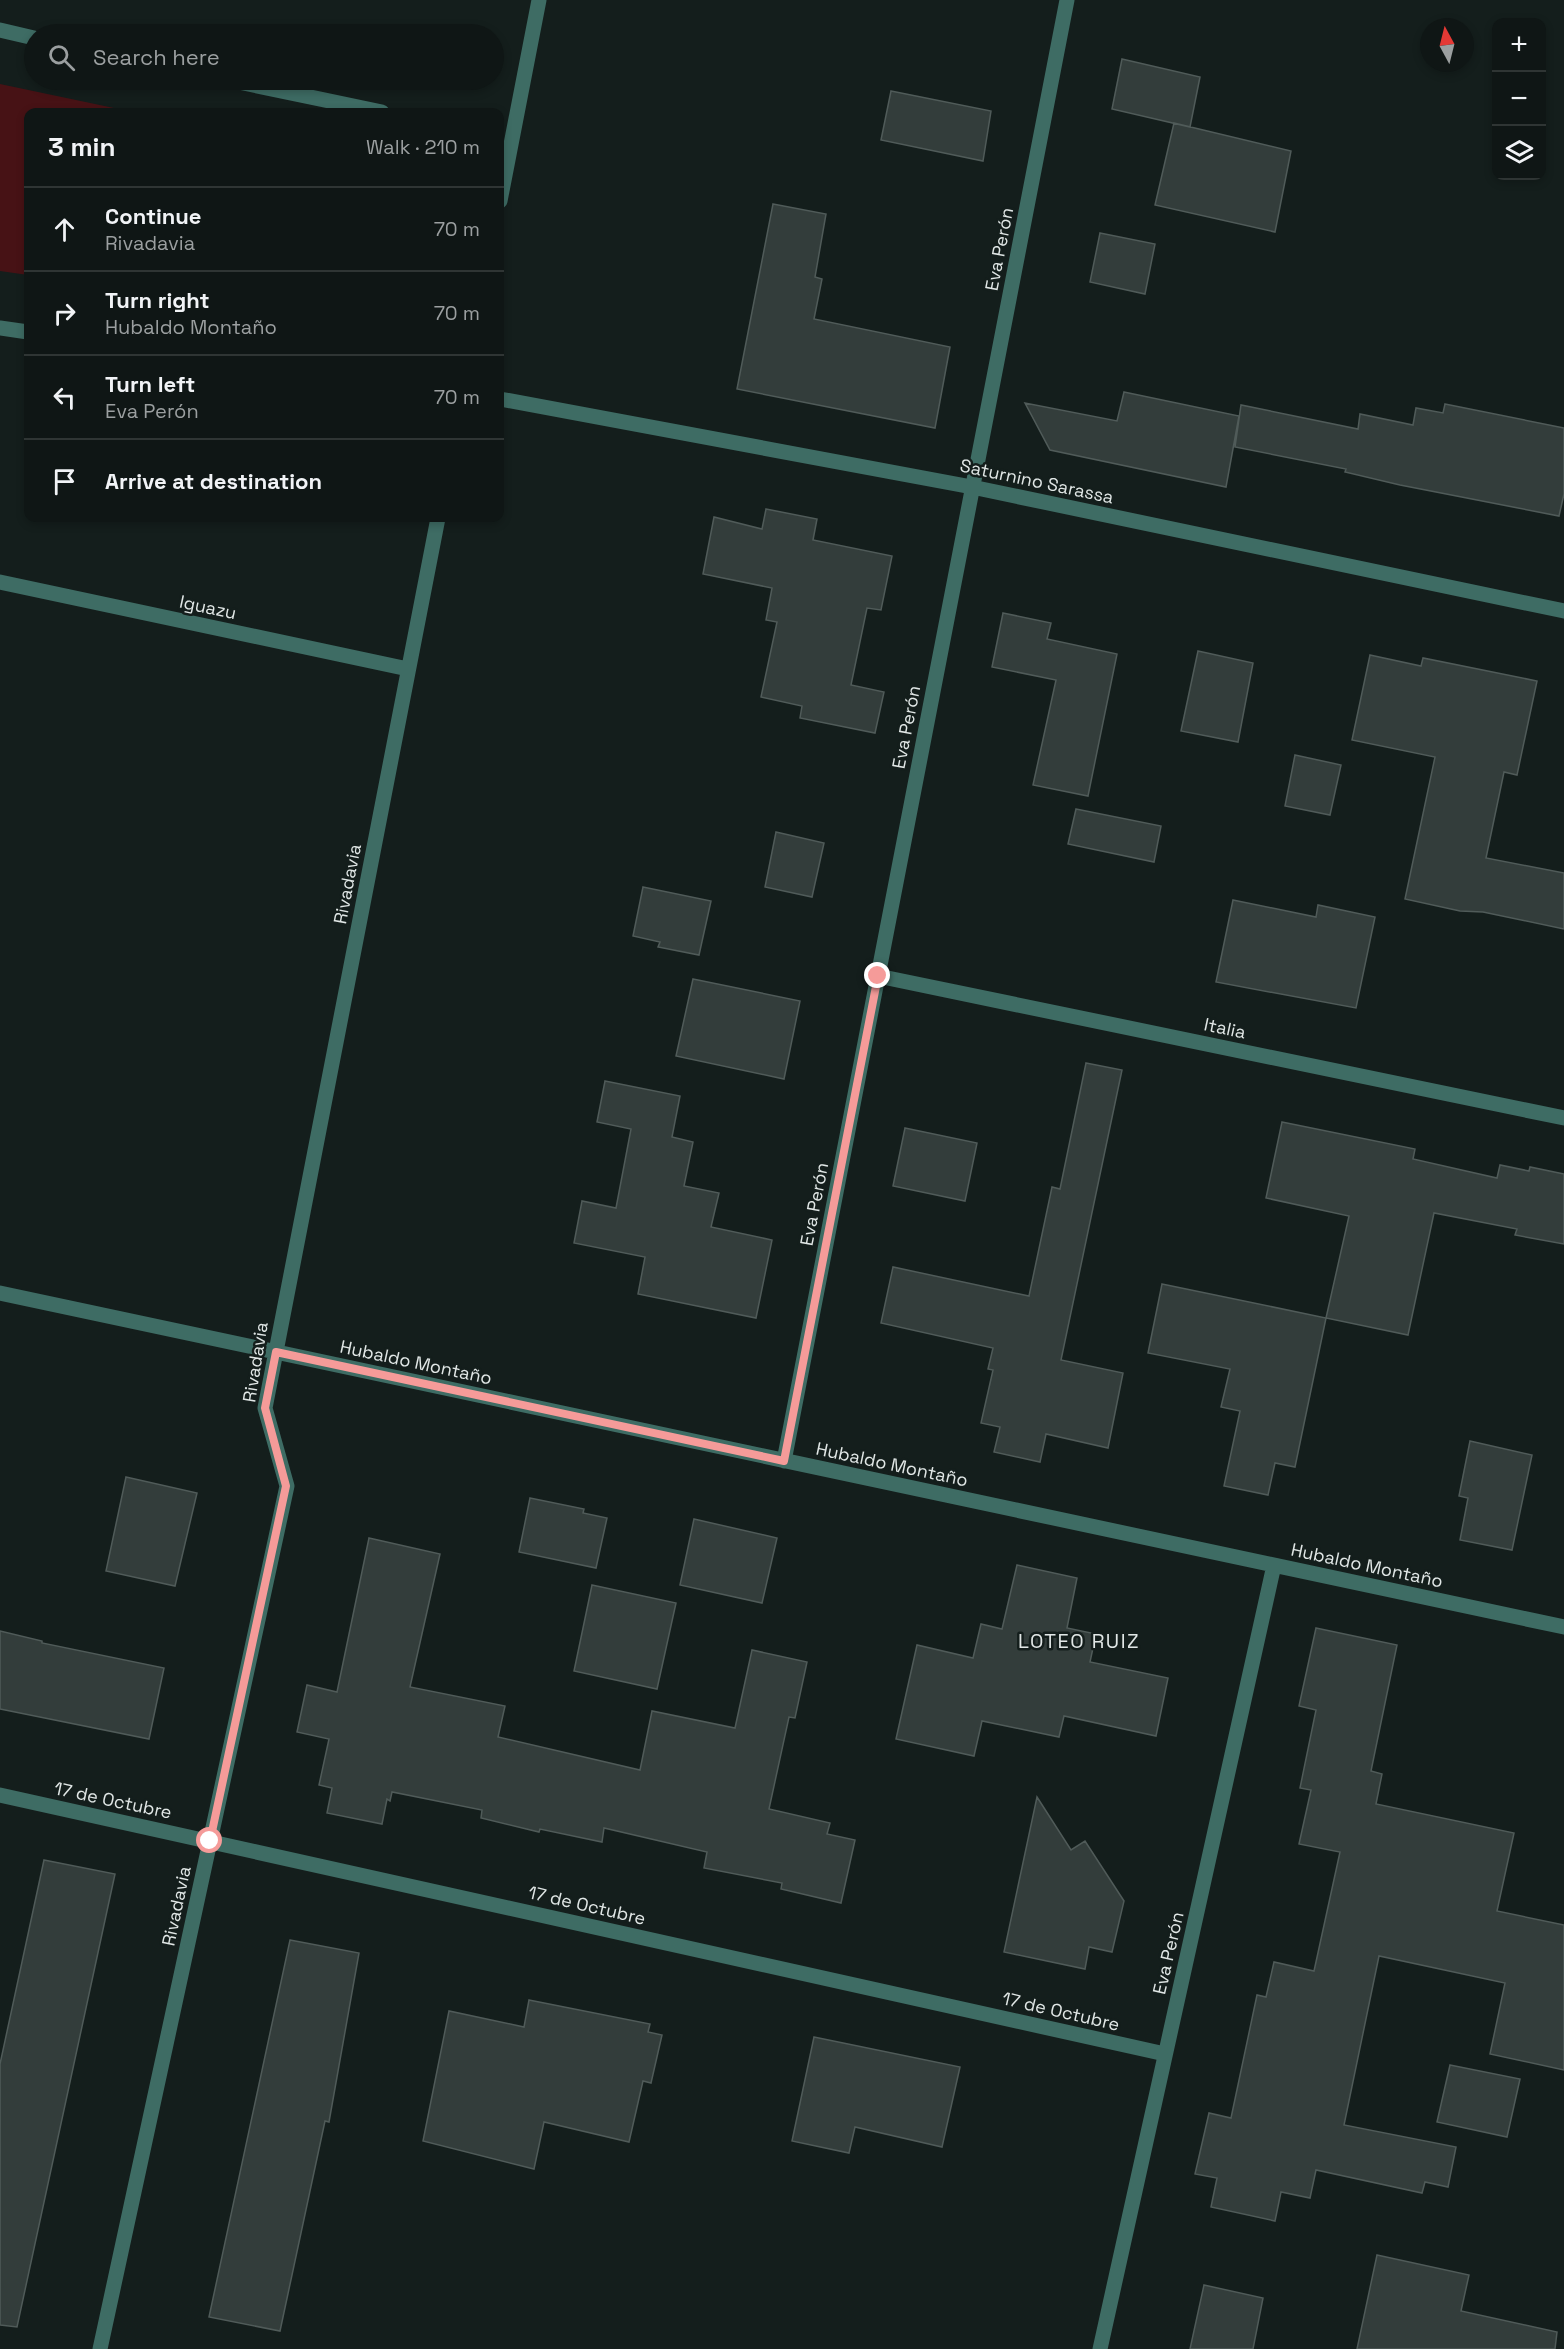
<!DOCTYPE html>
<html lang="en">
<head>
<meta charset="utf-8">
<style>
  :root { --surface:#0f1615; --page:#181f1e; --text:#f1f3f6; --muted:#9b9fa0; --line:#2f3534 }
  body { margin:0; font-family:"Space Grotesk",sans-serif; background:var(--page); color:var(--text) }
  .controls { position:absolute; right:18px; top:18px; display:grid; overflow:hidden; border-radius:12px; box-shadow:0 3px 9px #0003 }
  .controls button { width:54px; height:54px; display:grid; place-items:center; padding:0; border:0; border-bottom:2px solid var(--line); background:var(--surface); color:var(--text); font:30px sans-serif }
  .compass { position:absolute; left:1420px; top:18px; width:54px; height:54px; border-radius:50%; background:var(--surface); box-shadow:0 3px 9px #0003; rotate:353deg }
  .stop { position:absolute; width:18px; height:18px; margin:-14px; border:4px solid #f59b99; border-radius:50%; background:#fff }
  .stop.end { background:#f59b99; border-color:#fff; box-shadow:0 2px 6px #0008 }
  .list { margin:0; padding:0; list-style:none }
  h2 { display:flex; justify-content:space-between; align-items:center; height:78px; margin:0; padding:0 24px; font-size:26px }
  h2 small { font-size:20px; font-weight:400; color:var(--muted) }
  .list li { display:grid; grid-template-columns:39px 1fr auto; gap:18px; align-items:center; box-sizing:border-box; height:84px; padding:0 24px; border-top:2px solid var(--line) }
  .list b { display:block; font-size:22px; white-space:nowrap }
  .list p { margin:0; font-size:20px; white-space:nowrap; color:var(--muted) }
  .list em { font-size:20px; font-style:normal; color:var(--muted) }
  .icon { flex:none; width:33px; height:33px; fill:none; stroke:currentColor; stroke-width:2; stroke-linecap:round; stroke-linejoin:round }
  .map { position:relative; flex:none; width:1564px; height:2349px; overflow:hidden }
  .search { position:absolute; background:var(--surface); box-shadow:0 3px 9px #0003; left:24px; top:24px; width:480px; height:66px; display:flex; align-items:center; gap:15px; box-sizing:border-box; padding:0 21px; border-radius:33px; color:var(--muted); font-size:22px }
  .panel { position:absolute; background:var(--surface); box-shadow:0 3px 9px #0003; left:24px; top:108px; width:480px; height:414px; border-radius:12px }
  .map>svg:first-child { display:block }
  .green { fill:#471215 }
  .building { fill:#333d3b; stroke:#505b59; stroke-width:1.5 }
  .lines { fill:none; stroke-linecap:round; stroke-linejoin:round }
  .minor { stroke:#3e6c64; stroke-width:15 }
  .route { stroke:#f59b99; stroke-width:8 }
  .labels { text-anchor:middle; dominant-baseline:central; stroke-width:5; stroke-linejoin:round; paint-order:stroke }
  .street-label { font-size:18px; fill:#e1e7e6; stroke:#141e1c }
  .neighbourhood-label { font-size:20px; letter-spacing:1.5px; fill:#e1e7e6; stroke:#141e1c }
</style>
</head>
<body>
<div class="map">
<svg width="1564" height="2349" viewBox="0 0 1564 2349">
  <rect width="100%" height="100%" fill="#141e1c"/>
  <path class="green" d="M 0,84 L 133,112 L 28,112 L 28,275 L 0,271 Z"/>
  <path class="building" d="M 1122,59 L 1200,77 L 1190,127 L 1112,109 Z
    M 891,91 L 991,111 L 983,161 L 881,140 Z
    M 1174,123 L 1291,151 L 1275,232 L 1155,205 Z
    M 773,204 L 826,214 L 815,277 L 822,279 L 814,319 L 950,347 L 935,428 L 737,389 Z
    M 1100,233 L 1155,244 L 1145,294 L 1090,282 Z
    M 1124,392 L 1239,416 L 1226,487 L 1050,450 L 1025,403 L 1117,421 Z
    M 1445,404 L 1564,428 L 1564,494 L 1559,516 L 1400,485 L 1345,472 L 1346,469 L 1235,447 L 1241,405 L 1358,429 L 1360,414 L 1413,425 L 1416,408 L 1443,413 Z
    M 766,509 L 817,519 L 813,540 L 892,556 L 881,610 L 867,608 L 851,685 L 884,692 L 875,733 L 800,718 L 802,706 L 761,697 L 777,622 L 766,620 L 772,588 L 703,574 L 714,517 L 762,529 Z
    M 1003,613 L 1051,623 L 1047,639 L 1117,654 L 1088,796 L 1033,785 L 1056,680 L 992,667 Z
    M 1198,651 L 1253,663 L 1238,742 L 1181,731 Z
    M 1370,655 L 1421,666 L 1423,658 L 1537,681 L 1517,775 L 1504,772 L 1486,858 L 1564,873 L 1564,929 L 1483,912 L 1460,911 L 1405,899 L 1435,757 L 1352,740 Z
    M 1295,755 L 1341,765 L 1330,815 L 1285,806 Z
    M 1076,809 L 1161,826 L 1154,862 L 1068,844 Z
    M 776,832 L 824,843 L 812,897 L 765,887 Z
    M 643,887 L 711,901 L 699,955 L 658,947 L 660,942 L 633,936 Z
    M 1233,900 L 1316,917 L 1318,905 L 1375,917 L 1356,1008 L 1216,982 Z
    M 693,979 L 800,1001 L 784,1079 L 676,1056 Z
    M 1086,1063 L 1122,1070 L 1061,1360 L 1123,1373 L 1108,1448 L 1046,1434 L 1040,1462 L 994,1452 L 1000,1427 L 981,1423 L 993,1370 L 988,1369 L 993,1348 L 881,1323 L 893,1267 L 1029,1296 L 1052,1187 L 1060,1189 Z
    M 605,1081 L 680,1096 L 672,1137 L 693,1142 L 684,1186 L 719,1193 L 711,1227 L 772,1240 L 756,1318 L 638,1294 L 645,1257 L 574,1243 L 582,1201 L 616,1208 L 631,1129 L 597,1122 Z
    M 1282,1122 L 1415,1149 L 1413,1159 L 1497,1178 L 1500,1165 L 1529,1171 L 1530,1167 L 1564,1174 L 1564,1244 L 1515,1235 L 1517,1229 L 1434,1213 L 1408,1335 L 1326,1318 L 1349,1216 L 1266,1198 Z
    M 905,1128 L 977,1143 L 965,1201 L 893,1186 Z
    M 1162,1284 L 1326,1318 L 1295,1467 L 1275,1463 L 1268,1495 L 1224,1486 L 1240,1411 L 1221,1407 L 1230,1369 L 1148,1353 Z
    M 1470,1441 L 1532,1455 L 1512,1550 L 1460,1540 L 1468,1498 L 1459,1496 Z
    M 126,1477 L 197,1493 L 175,1586 L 106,1571 Z
    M 530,1498 L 584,1509 L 583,1513 L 607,1518 L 596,1568 L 519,1552 Z
    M 694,1519 L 777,1538 L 762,1603 L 680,1585 Z
    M 369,1538 L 440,1554 L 410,1687 L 505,1706 L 498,1737 L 640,1770 L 652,1711 L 735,1728 L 752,1650 L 807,1662 L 795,1718 L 789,1717 L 769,1809 L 830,1823 L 827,1834 L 855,1840 L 841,1903 L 781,1889 L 782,1883 L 704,1868 L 707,1852 L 604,1828 L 602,1842 L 540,1829 L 539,1832 L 481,1818 L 482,1810 L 392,1792 L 390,1801 L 387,1799 L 382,1824 L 327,1813 L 332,1788 L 319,1785 L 329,1739 L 297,1732 L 307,1685 L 337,1692 Z
    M 1017,1565 L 1077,1578 L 1067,1628 L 1096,1634 L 1090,1662 L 1168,1678 L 1156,1736 L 1064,1716 L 1059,1737 L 982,1721 L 974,1756 L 896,1739 L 917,1645 L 973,1658 L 981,1624 L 1002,1629 Z
    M 592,1585 L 676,1603 L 657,1689 L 574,1671 Z
    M 1316,1628 L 1397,1645 L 1371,1771 L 1382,1774 L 1376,1804 L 1514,1833 L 1497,1911 L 1564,1925 L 1564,2070 L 1490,2054 L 1505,1983 L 1379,1956 L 1344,2125 L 1456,2147 L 1448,2187 L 1425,2182 L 1422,2193 L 1316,2170 L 1310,2198 L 1281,2192 L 1275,2221 L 1211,2207 L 1217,2178 L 1195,2174 L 1209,2113 L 1231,2118 L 1257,1995 L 1266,1997 L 1274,1962 L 1314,1971 L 1340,1852 L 1299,1844 L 1311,1790 L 1300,1788 L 1316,1710 L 1299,1706 Z
    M 0,1631 L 42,1641 L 42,1643 L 164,1668 L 149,1739 L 0,1709 Z
    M 1037,1797 L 1071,1850 L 1085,1841 L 1124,1901 L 1112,1952 L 1089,1947 L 1085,1969 L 1004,1952 Z
    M 44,1860 L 115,1874 L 17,2327 L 0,2325 L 0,2064 Z
    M 290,1940 L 359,1953 L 329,2122 L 325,2121 L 280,2331 L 209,2317 Z
    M 529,2000 L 650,2024 L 648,2032 L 662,2035 L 651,2083 L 643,2081 L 629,2142 L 544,2122 L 534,2169 L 423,2141 L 449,2011 L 524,2027 Z
    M 814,2037 L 960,2067 L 942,2147 L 855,2127 L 849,2153 L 792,2141 Z
    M 1450,2065 L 1520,2079 L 1507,2137 L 1437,2122 Z
    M 1377,2255 L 1469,2275 L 1461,2311 L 1557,2332 L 1555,2349 L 1357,2349 Z
    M 1204,2285 L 1263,2298 L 1253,2349 L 1190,2349 Z"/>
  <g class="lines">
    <path class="minor" d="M 0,30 L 34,38
      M 229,80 L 382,112
      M 500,201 L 539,0
      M 0,328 L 28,332
      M 500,399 L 972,487 L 1564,611
      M 0,582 L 408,669
      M 878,976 L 1564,1118
      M 0,1293 L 1564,1627
      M 784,1461 L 1067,0
      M 0,1795 L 1165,2054
      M 100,2349 L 287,1486 L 265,1408 L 438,518
      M 1100,2349 L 1274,1565"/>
  </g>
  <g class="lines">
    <path class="route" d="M 210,1841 L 286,1486 L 265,1408 L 276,1352 L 784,1461 L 878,976"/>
  </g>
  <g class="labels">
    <g class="street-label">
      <text transform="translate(999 249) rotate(-79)">Eva Perón</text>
      <text transform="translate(1037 481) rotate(12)">Saturnino Sarassa</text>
      <text transform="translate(208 607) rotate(12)">Iguazu</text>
      <text transform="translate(906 727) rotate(-79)">Eva Perón</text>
      <text transform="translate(347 884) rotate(-79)">Rivadavia</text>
      <text transform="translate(1225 1028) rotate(12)">Italia</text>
      <text transform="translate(814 1204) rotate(-79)">Eva Perón</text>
      <text transform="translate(255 1362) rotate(-81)">Rivadavia</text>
      <text transform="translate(416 1362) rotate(12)">Hubaldo Montaño</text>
      <text transform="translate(892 1464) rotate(12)">Hubaldo Montaño</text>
      <text transform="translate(1367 1565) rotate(12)">Hubaldo Montaño</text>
      <text transform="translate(113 1800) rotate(12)">17 de Octubre</text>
      <text transform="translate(587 1905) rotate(13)">17 de Octubre</text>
      <text transform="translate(176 1906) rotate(-78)">Rivadavia</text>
      <text transform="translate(1168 1953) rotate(-77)">Eva Perón</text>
      <text transform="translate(1061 2011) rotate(13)">17 de Octubre</text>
    </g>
    <g class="neighbourhood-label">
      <text x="1079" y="1641">LOTEO RUIZ</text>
    </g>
  </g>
</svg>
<div class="controls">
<button>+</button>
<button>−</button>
<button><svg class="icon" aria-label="layers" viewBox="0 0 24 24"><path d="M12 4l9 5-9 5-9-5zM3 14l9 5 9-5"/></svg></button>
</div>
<svg class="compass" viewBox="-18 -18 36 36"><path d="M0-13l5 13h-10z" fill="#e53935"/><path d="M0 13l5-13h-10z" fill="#9b9fa0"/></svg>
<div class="stop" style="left:210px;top:1841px"></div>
<div class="stop end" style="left:878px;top:976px"></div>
<div class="search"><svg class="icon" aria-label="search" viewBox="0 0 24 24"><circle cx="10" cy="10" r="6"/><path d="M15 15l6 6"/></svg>Search here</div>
<section class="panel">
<h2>3 min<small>Walk · 210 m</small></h2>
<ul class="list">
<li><svg class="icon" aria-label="ahead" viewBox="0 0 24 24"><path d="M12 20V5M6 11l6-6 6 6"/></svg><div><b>Continue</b><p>Rivadavia</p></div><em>70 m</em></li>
<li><svg class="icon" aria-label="right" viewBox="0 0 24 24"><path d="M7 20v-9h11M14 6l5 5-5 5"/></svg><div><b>Turn right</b><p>Hubaldo Montaño</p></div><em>70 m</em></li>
<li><svg class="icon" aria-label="left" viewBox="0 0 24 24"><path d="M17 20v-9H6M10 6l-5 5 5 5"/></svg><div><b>Turn left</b><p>Eva Perón</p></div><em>70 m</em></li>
<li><svg class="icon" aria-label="arrive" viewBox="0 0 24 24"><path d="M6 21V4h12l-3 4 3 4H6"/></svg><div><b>Arrive at destination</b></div></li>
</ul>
</section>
</div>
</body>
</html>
